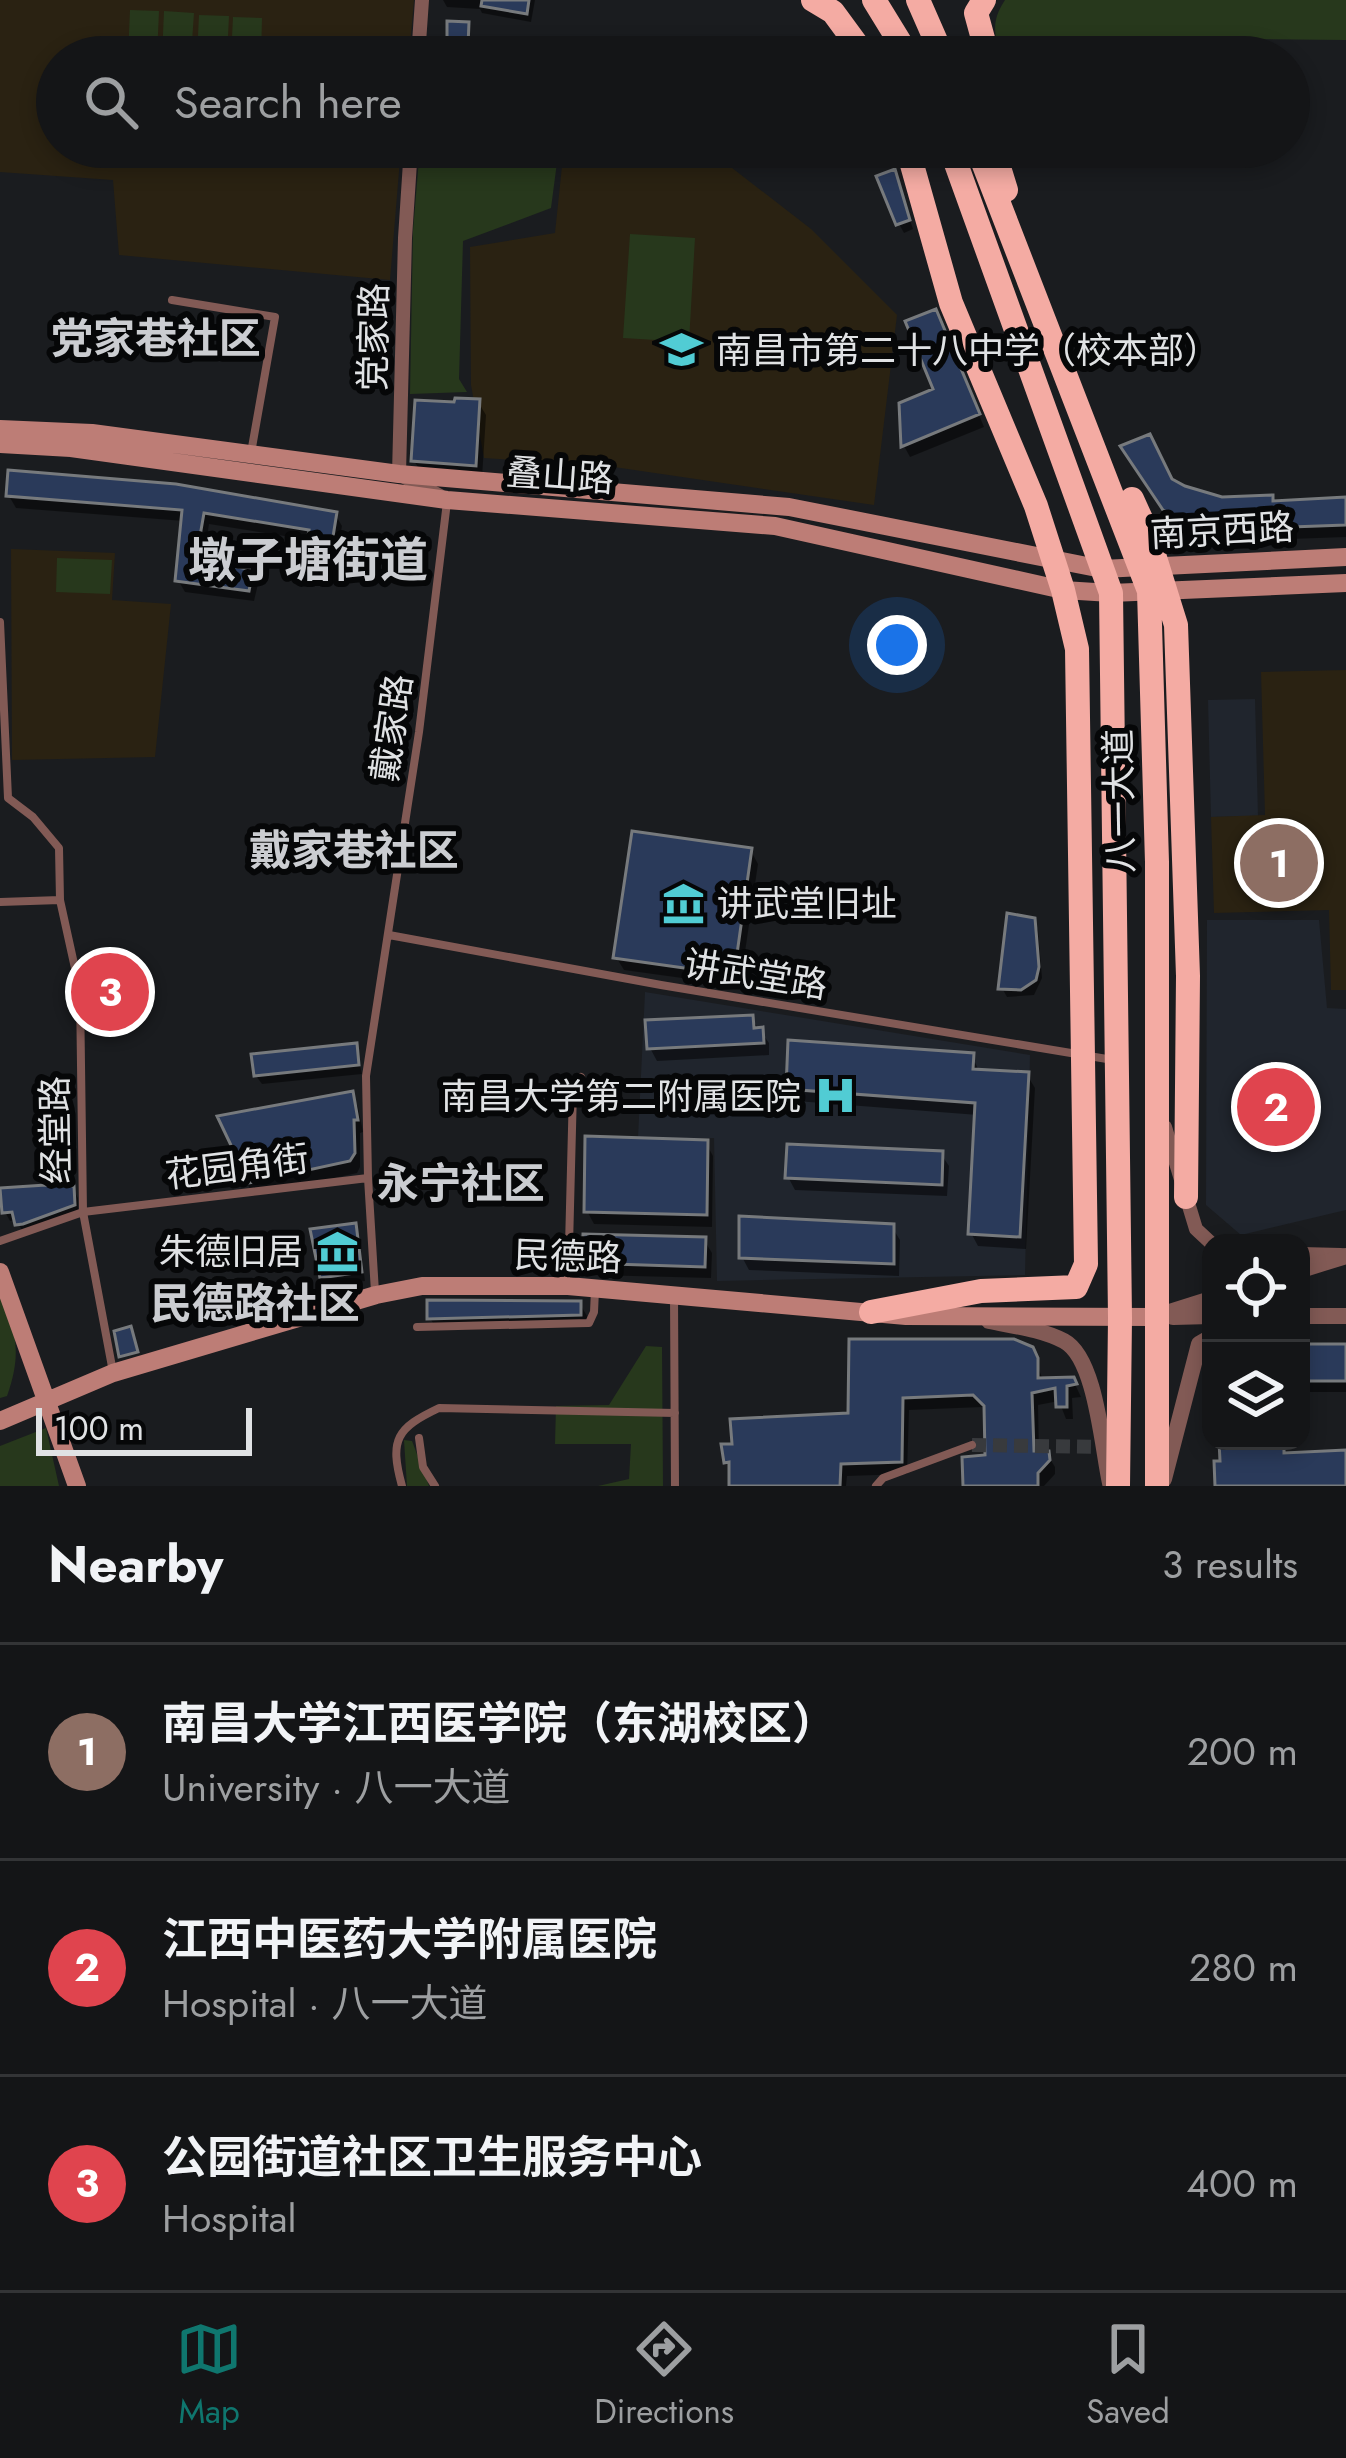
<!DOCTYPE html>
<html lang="en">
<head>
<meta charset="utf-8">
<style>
  :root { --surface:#141517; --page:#1d1e20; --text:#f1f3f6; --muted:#9d9fa1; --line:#333436; --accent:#0f766e }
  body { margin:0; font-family:Jost,"Noto Sans SC",sans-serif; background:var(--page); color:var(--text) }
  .controls { position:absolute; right:36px; bottom:36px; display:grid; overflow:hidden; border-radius:24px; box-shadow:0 6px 18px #0003 }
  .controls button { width:108px; height:108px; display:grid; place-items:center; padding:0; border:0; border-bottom:3px solid var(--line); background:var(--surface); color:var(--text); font:60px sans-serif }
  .scale { position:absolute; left:36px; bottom:30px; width:216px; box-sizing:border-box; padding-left:12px; border:6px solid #e0e2e4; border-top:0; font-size:33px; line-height:42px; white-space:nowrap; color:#e0e2e4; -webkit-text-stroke:9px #060708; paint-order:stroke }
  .you { position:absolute; left:897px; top:645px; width:42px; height:42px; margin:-30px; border:9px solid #fff; border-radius:50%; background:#1a73e8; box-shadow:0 0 0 18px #1a73e833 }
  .badge { display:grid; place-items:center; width:78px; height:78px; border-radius:50%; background:var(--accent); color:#fff; font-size:39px; font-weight:700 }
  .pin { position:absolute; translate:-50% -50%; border:6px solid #fff; box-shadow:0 3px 12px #0006 }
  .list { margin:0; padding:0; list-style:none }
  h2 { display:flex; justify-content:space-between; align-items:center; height:156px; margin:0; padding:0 48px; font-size:51px }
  h2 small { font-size:39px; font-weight:400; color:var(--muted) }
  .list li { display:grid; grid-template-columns:78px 1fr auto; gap:36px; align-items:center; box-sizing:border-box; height:216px; padding:0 48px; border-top:3px solid var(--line) }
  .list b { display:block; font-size:45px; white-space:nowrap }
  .list p { margin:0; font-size:39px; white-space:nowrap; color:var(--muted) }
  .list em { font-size:39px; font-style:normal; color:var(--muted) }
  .icon { flex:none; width:66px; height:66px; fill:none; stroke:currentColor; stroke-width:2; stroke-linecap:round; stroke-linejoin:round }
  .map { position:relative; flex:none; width:1346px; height:1486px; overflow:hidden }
  .search { position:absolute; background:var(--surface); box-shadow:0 6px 18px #0003; left:36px; right:36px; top:36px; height:132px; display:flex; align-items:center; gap:30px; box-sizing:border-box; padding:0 42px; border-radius:66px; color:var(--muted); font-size:45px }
  .sheet { height:804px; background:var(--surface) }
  nav { display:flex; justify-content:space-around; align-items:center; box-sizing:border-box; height:168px; border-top:3px solid var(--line); background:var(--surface); font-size:33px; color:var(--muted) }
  nav a { display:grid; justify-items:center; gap:6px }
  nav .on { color:var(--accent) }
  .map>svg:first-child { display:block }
  .built { fill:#20252d }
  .education { fill:#2a2212 }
  .green { fill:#27381c }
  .shadow { fill:#0007 }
  .building { fill:#2a3a5a; stroke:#777a7d; stroke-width:3 }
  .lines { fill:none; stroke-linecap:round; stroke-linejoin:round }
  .minor-tunnel { stroke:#383a3d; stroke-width:14; stroke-dasharray:14 7; stroke-linecap:butt }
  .service { stroke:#825a55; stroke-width:8 }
  .minor { stroke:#825a55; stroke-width:14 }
  .tertiary { stroke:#825a55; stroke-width:16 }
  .secondary { stroke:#bd7d76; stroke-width:18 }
  .trunk { stroke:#f4aba3; stroke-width:24 }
  .labels { text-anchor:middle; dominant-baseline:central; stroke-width:12; stroke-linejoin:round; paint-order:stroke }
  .street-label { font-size:36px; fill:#e0e2e4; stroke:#060708 }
  .poi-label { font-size:36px; fill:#e0e2e4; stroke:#060708; text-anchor:start }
  .quarter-label { font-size:42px; font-weight:bold; fill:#cbcdd1; stroke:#060708 }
  .district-label { font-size:48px; font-weight:bold; fill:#cbcdd1; stroke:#060708 }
</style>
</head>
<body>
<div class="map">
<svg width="1346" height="1486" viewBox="0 0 1346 1486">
  <rect width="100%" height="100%" fill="#1a1c1f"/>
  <path class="built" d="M 1255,699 L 1258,816 L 1211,817 L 1208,700 Z
    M 1207,920 L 1319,920 L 1327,1008 L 1346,1009 L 1346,1210 L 1241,1235 L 1206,1205 Z
    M 645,992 L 1030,1055 L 1025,1275 L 717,1281 L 714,1138 L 638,1138 Z"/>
  <path class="education" d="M 0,0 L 414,0 L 409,57 L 57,57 L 57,147 L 401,147 L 390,280 L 119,255 L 113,180 L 0,172 Z
    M 564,147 L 705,147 L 811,229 L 897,315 L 874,505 L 614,467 L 484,458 L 471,385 L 470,247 L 555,233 Z
    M 11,549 L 115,553 L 112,600 L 171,604 L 155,757 L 12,760 Z
    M 1346,670 L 1346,990 L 1331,990 L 1329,910 L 1214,913 L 1211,817 L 1265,815 L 1261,672 Z"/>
  <path class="green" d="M 1005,0 L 1346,0 L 1346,40 L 1251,39 L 1169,57 L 1001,57 C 994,34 991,21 1005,0 Z
    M 130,10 L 159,11 L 157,57 L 128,57 Z
    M 164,11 L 194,13 L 191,57 L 162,57 Z
    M 199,15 L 229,16 L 227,57 L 197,57 Z
    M 233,17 L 262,18 L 261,57 L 231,57 Z
    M 420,147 L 559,147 L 551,208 L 463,241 L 459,379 L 467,392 L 410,394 L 413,231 Z
    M 630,234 L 695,238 L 689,342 L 623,338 Z
    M 57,558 L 112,560 L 110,594 L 56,592 Z
    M 0,1286 C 15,1330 23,1351 7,1396 L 0,1398 Z
    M 646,1346 L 662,1347 L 663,1486 L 598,1486 L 629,1479 L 631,1444 L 555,1444 L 556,1406 L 609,1405 Z
    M 46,1428 L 59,1486 L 0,1486 L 0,1446 Z
    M 404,1440 L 412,1441 L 429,1486 L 407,1486 Z"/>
  <path class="shadow" d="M 443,0 L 535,0 L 531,22 L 482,13 L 480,9 L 447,7 Z
    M 894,172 L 913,229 L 904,233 L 899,224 Z
    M 941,324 L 984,427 L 910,457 L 904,446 L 937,391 Z
    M 478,402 L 486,415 L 482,478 L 422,473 L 414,461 L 457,405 Z
    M 1131,459 L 1172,482 L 1221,500 L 1272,498 L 1275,503 L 1346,500 L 1346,537 L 1213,542 L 1174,523 Z
    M 9,496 L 335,514 L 342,526 L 336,560 L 316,557 L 310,540 L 209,524 L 203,564 L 251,572 L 258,584 L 254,601 L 185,592 L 178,580 L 184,521 L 16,508 Z
    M 751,851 L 758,864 L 740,986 L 624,970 L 616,957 Z
    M 1033,921 L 1038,930 L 1042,978 L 1034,995 L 1007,997 L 1002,988 Z
    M 751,1018 L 769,1043 L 769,1055 L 657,1061 L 650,1048 Z
    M 355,1046 L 362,1074 L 262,1084 L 256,1076 Z
    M 972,1056 L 980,1073 L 1027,1075 L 1035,1088 L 1026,1249 L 978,1246 L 971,1233 L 978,1115 L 796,1101 L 789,1088 Z
    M 351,1094 L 358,1107 L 363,1132 L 360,1133 L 360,1167 L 357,1173 L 254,1196 L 247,1183 Z
    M 706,1143 L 713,1156 L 712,1227 L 594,1224 L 587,1211 Z
    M 941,1154 L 949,1166 L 947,1196 L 795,1190 L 788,1177 Z
    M 73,1189 L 78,1198 L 78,1214 L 23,1233 L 17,1220 L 10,1221 L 5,1212 Z
    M 354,1227 L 359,1236 L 365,1281 L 328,1286 L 322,1277 Z
    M 892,1227 L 900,1240 L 899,1276 L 749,1270 L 742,1257 Z
    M 704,1240 L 712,1253 L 711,1278 L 593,1275 L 585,1263 Z
    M 580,1304 L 587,1316 L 587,1327 L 437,1330 L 430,1318 Z
    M 1301,1347 L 1346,1347 L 1346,1392 L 1301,1392 Z
    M 1031,1349 L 1043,1380 L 1073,1380 L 1081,1397 L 1072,1398 L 1073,1419 L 1066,1419 L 1059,1401 L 1038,1405 L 1039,1454 L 1047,1454 L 1055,1467 L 1055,1474 L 1044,1486 L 966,1486 L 965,1460 L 988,1458 L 987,1411 L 983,1407 L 909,1410 L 907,1474 L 847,1476 L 846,1486 L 732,1486 L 732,1471 L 727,1462 Z"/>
  <path class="building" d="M 482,0 L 529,0 L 527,14 L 481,6 Z
    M 447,21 L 469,22 L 468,46 L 531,46 L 531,57 L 447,57 Z
    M 895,169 L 910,220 L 896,225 L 876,176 Z
    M 936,309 L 980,414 L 901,447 L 899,403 L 933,389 L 905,321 Z
    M 455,398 L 480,399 L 476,466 L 411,461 L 415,400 L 454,402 Z
    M 1150,434 L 1172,479 L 1185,486 L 1222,497 L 1273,495 L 1273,501 L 1346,497 L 1346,525 L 1204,530 L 1163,510 L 1120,446 Z
    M 8,470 L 176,484 L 337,512 L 331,549 L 306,546 L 309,530 L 204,513 L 196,559 L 253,570 L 249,591 L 175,581 L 182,510 L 6,496 Z
    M 632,831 L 752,848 L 734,975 L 613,958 Z
    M 1007,913 L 1035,918 L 1039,967 L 1036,980 L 1021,990 L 998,989 Z
    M 753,1015 L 754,1028 L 763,1027 L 764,1043 L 647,1049 L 645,1020 Z
    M 788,1040 L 974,1053 L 973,1069 L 1029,1072 L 1020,1237 L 968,1234 L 975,1103 L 786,1089 Z
    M 357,1043 L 359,1065 L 254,1076 L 251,1054 Z
    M 353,1091 L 358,1120 L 354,1120 L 355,1153 L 350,1161 L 244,1184 L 239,1162 L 217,1116 Z
    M 585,1136 L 708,1140 L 707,1215 L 584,1212 Z
    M 787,1144 L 943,1151 L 942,1185 L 785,1178 Z
    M 46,1185 L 74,1186 L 75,1205 L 23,1224 L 15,1225 L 12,1212 L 2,1213 L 0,1188 Z
    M 739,1216 L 894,1224 L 894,1264 L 739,1258 Z
    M 356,1223 L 362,1272 L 320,1278 L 310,1229 Z
    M 583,1234 L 706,1237 L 705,1267 L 582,1263 Z
    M 427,1300 L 581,1301 L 581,1315 L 427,1319 Z
    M 131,1326 L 138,1352 L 119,1357 L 114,1331 Z
    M 849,1339 L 1014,1339 L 1033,1347 L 1038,1358 L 1038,1378 L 1074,1377 L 1077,1384 L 1067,1386 L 1067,1407 L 1056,1407 L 1055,1388 L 1032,1393 L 1034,1451 L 1049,1451 L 1050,1460 L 1038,1473 L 1038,1486 L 963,1486 L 962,1457 L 985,1455 L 984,1406 L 973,1395 L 903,1398 L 902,1462 L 841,1464 L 840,1486 L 729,1486 L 729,1462 L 724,1463 L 721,1444 L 732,1444 L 730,1419 L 848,1413 Z
    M 1301,1344 L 1346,1344 L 1346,1381 L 1301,1381 Z
    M 1219,1441 L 1284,1441 L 1284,1453 L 1346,1450 L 1346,1486 L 1215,1486 L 1214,1461 L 1220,1461 Z"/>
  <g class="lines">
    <path class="minor-tunnel" d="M 972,1445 L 1102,1447"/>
    <path class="service" d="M 172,300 L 275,317 L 251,453
      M 0,622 L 8,798 L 33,817 L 59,848 L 60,900 L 80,991 L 83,1212 L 113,1372
      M 0,902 L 60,900
      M 389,935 L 661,985 L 1113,1060
      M 368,1178 L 366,1076 L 419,732 L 447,502
      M 0,1241 L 83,1212 L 368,1178 L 375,1292
      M 568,1285 L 573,1090 L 581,1077
      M 674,1295 L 675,1486
      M 417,1327 L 589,1323 L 594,1312 L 595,1290
      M 419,1438 L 423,1467 L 435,1486
      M 402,1486 C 389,1439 397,1428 439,1408 L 675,1413
      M 876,1486 L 883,1478 L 972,1445"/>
    <path class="minor" d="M 418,57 L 422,0
      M 411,147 L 405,238 L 399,474 L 440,496
      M 1165,1127 L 1196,1229 L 1211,1243
      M 1301,1254 L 1341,1255"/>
    <path class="tertiary" d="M 1301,1270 L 1346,1256
      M 1301,1316 L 1346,1316
      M 1154,1317 L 1211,1299
      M 1173,1317 L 1211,1316
      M 989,1321 C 1013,1326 1041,1329 1064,1341 C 1096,1358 1102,1447 1110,1483
      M 1164,1479 L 1199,1344 L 1211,1337"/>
    <path class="secondary" d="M 0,429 L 92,433 L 399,474 L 789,507 L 1102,569 L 1346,557
      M 0,444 L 71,448 L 447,500 L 775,526 L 1063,590 L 1111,593 L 1346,583
      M 0,1272 L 77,1486
      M 0,1421 L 113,1373 L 376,1295 L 422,1286 L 568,1286 L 906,1316 L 1154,1317"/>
    <path class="trunk" d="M 813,0 L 833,12 L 866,57
      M 874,0 L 909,57
      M 918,0 L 943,57
      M 984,0 L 976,13 L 988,57
      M 950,147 L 1111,593 L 1120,1318 L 1118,1486
      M 977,147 L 1149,591 L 1157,862 L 1157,1486
      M 1000,147 L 998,164 L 1006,190
      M 1132,499 L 1147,532 L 1176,625 L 1188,976 L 1186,1197
      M 871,1312 L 981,1291 L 1076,1287 L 1086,1264 L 1077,649 L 1063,590 L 1036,506 L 951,303 L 907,147"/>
  </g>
  <defs>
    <symbol id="school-bare" viewBox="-9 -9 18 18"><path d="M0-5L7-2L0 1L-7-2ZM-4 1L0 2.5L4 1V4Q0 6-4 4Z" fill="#51ccd4" stroke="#060708" stroke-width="2.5" paint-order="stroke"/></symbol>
    <symbol id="museum-bare" viewBox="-9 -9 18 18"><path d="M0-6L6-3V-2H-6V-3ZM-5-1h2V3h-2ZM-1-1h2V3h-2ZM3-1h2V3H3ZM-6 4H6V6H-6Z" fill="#51ccd4" stroke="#060708" stroke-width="2.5" paint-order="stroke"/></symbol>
    <symbol id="hospital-bare" viewBox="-9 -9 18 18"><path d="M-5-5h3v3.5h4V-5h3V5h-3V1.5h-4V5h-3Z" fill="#51ccd4" stroke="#060708" stroke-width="2.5" paint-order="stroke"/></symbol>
  </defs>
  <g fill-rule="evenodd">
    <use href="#school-bare" x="652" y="320" width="59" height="59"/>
    <use href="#museum-bare" x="654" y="874" width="59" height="59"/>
    <use href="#hospital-bare" x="806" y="1066" width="59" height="59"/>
    <use href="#museum-bare" x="308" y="1222" width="59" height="59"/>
  </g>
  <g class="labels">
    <g class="street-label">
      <text transform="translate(373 337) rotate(-89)">党家路</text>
      <text transform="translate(560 475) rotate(4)">叠山路</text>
      <text transform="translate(1222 530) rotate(-3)">南京西路</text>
      <text transform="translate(391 728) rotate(-82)">戴家路</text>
      <text transform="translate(1119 801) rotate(-91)">八一大道</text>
      <text transform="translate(756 974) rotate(9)">讲武堂路</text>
      <text transform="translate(55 1130) rotate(-91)">经堂路</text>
      <text transform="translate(237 1166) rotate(-7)">花园角街</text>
      <text transform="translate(568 1256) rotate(2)">民德路</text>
    </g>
    <g class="poi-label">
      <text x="716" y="350">南昌市第二十八中学（校本部）</text>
      <text x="717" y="903">讲武堂旧址</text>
      <text x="801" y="1096" text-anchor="end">南昌大学第二附属医院</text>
      <text x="303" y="1251" text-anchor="end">朱德旧居</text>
    </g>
    <g class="quarter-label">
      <text x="156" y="338">党家巷社区</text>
      <text x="354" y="850">戴家巷社区</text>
      <text x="461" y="1183">永宁社区</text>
      <text x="255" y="1303">民德路社区</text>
    </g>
    <g class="district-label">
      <text x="308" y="560">墩子塘街道</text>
    </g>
  </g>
</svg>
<div class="controls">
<button><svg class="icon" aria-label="locate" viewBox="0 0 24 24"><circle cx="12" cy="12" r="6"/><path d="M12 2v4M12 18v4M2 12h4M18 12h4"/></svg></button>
<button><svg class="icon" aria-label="layers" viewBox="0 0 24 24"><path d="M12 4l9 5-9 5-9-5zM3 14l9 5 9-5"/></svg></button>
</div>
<div class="scale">100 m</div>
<div class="you"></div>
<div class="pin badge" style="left:1279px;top:863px;background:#8d6e63">1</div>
<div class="pin badge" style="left:1276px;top:1107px;background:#e0444e">2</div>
<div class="pin badge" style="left:110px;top:992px;background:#e0444e">3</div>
<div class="search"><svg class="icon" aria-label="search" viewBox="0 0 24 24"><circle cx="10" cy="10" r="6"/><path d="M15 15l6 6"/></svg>Search here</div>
</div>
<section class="sheet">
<h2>Nearby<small>3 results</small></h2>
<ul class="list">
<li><span class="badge" style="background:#8d6e63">1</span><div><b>南昌大学江西医学院（东湖校区）</b><p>University · 八一大道</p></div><em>200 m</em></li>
<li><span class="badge" style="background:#e0444e">2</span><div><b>江西中医药大学附属医院</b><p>Hospital · 八一大道</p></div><em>280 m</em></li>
<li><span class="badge" style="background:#e0444e">3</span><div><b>公园街道社区卫生服务中心</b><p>Hospital</p></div><em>400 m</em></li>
</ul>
</section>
<nav>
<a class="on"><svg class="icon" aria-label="map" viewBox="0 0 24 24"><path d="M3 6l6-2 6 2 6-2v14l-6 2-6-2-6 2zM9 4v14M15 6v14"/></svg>Map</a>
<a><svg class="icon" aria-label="directions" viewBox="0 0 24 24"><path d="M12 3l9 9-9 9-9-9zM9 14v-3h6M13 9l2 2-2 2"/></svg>Directions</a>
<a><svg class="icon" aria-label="saved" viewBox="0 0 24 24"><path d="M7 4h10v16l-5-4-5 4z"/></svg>Saved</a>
</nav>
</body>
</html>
